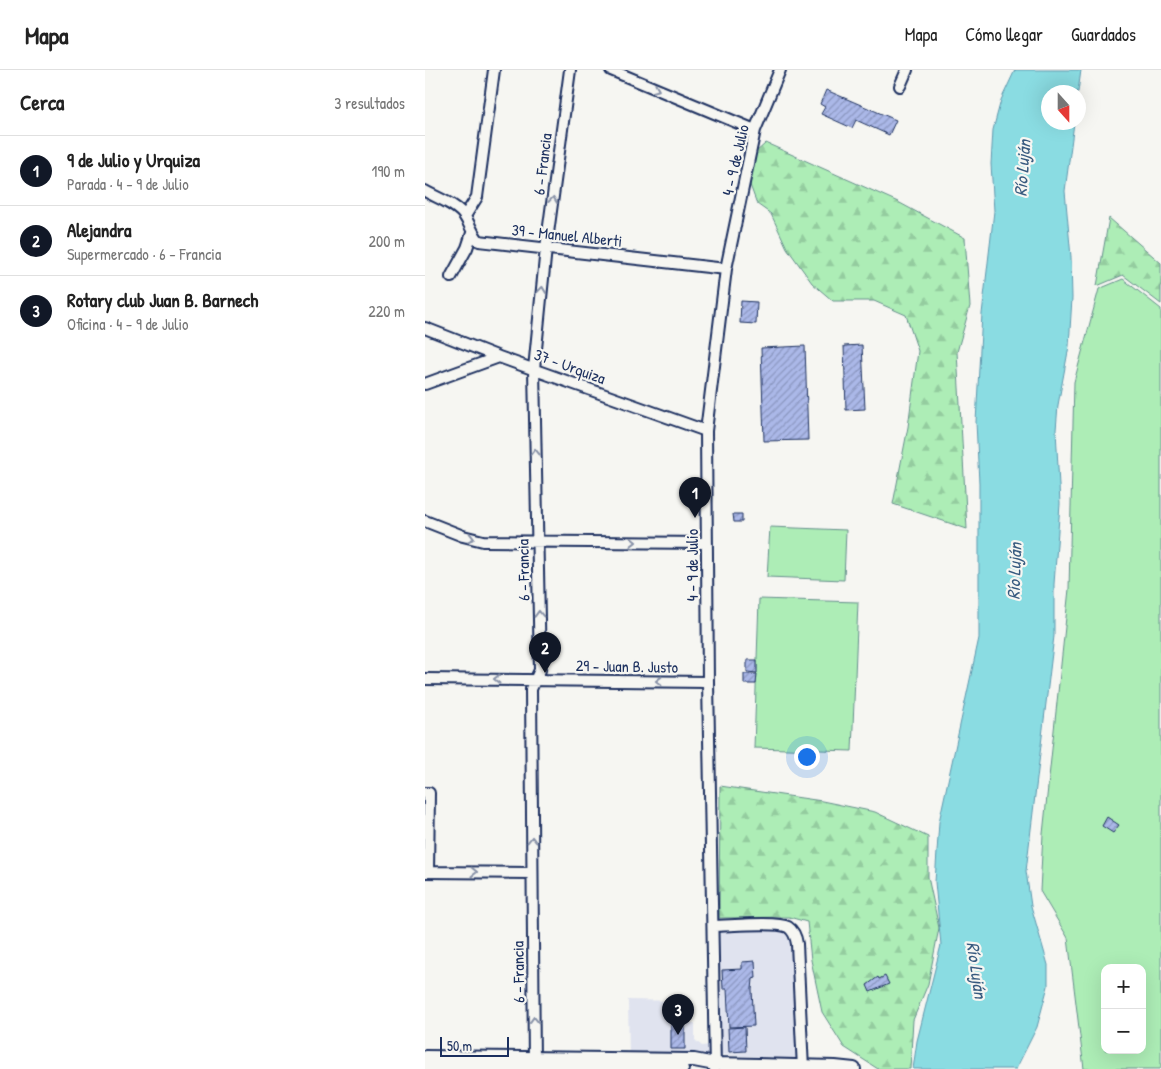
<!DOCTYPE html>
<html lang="es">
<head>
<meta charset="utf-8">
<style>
  :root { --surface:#fff; --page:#f2f2f2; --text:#222; --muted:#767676; --line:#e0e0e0; --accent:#111827 }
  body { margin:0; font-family:"Patrick Hand",sans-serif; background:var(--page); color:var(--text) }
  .controls { position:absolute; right:15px; bottom:15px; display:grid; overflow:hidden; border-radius:10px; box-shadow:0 5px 20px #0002 }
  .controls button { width:45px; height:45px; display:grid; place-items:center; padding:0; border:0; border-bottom:1px solid var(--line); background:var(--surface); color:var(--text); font:25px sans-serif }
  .compass { position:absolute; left:616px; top:15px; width:45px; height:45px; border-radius:50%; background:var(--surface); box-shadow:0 5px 20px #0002; rotate:159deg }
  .scale { position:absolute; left:15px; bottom:12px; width:69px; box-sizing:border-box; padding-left:5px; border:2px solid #1b2f5e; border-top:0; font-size:14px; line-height:18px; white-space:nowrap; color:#1b2f5e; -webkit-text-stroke:4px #f6f6f2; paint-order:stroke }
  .you { position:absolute; left:381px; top:686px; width:18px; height:18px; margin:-12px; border:4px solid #fff; border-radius:50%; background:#1a73e8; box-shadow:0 0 0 8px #1a73e833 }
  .badge { display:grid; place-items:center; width:32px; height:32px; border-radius:50%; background:var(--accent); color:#fff; font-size:16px; font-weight:700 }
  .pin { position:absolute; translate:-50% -41px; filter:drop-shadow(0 1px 2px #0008) }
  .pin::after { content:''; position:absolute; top:26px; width:18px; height:15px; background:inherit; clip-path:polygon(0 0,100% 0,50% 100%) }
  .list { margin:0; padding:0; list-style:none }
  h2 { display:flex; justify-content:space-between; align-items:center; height:65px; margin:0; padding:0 20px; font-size:21px }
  h2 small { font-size:16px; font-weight:400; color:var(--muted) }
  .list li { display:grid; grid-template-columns:32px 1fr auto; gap:15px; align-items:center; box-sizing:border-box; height:70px; padding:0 20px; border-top:1px solid var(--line) }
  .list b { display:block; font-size:19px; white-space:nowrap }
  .list p { margin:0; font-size:16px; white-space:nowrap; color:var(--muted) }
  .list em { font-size:16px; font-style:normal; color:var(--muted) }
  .map { position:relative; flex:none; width:736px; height:999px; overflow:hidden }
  header { display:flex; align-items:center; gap:30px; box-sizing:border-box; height:70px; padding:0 25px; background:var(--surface); border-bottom:1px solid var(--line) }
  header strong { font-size:24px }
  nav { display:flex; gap:28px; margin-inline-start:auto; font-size:18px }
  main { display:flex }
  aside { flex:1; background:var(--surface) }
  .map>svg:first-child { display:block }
  .built { fill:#e0e3ef }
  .grass { fill:#adedb6; stroke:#648e8a; fill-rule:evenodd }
  .forest { fill:url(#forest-firs); stroke:#648e8a }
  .water { fill:#8adce2; stroke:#5e97ad }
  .building { fill:url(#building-hatch); stroke:#1b2f5e }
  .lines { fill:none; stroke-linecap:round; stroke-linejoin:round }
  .minor-casing { stroke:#1b2f5e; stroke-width:14 }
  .tertiary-casing { stroke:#1b2f5e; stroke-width:16 }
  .minor { stroke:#f6f6f2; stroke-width:10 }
  .tertiary { stroke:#f6f6f2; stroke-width:12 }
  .oneway { stroke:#8892a8 }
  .labels { text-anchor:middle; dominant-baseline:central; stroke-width:4.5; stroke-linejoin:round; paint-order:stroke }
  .street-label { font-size:16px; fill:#1b2f5e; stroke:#f6f6f2 }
  .water-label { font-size:18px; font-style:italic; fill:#375a7f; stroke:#f6f6f2 }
</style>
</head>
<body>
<header>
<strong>Mapa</strong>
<nav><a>Mapa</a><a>Cómo llegar</a><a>Guardados</a></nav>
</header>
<main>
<aside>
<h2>Cerca<small>3 resultados</small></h2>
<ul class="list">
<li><span class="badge">1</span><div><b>9 de Julio y Urquiza</b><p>Parada · 4 - 9 de Julio</p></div><em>190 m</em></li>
<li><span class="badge">2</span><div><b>Alejandra</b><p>Supermercado · 6 - Francia</p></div><em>200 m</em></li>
<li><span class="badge">3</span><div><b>Rotary club Juan B. Barnech</b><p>Oficina · 4 - 9 de Julio</p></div><em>220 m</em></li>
</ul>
</aside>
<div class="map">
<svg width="736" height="999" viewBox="0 0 736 999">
  <defs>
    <pattern id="forest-firs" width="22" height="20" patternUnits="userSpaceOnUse" patternTransform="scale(1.25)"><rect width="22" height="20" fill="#adedb6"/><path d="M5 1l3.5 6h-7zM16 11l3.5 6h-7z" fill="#94cc9f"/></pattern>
    <pattern id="building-hatch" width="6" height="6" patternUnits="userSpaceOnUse" patternTransform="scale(1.25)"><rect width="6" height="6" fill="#abb8e8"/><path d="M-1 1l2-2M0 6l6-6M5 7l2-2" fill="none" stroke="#8a96bf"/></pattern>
  </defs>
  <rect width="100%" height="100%" fill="#f6f6f2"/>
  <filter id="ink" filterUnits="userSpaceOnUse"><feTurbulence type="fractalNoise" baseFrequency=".02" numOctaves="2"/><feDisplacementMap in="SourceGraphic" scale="10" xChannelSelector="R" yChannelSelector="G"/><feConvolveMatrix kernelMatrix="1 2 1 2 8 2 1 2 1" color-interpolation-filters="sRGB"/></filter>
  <g filter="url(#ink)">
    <path class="built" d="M 356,856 L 368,865 L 375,989 L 297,985 L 294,980 L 293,863 L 296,860 Z
      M 203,930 L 257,931 L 257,953 L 270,953 L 270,970 L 277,976 L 284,975 L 283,985 L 204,986 Z"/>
    <path class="grass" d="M 698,209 L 736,239 L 736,997 L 735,999 L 659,999 L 643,868 L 615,821 L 618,764 L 644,519 L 649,312 L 674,219 ZM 680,898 L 717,898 L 717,980 L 680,980 Z
      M 345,457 L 421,460 L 419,510 L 342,507 Z
      M 334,529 L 433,532 L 427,681 L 329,678 Z"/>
    <path class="forest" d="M 341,73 L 473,132 L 540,168 L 545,236 L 532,282 L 542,459 L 468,434 L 483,357 L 493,281 L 481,245 L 449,231 L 408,231 L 387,213 L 362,178 L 346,144 L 332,134 L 325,115 L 330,83 Z
      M 684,148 L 736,193 L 736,234 L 698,205 L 672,216 Z
      M 295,716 L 397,731 L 450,742 L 503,767 L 503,807 L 514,858 L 503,914 L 488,950 L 485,999 L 453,999 L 419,977 L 397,942 L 386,890 L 382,852 L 364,847 L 294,848 Z"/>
    <path class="water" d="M 590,0 L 656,0 L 653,22 L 624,22 L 624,52 L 649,53 L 640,121 L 646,187 L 647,228 L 644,276 L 633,335 L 631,360 L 635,434 L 629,514 L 629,566 L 601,801 L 606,836 L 623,895 L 623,916 L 612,957 L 591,999 L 488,999 L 492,971 L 516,875 L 510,812 L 514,752 L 554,568 L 554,413 L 551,352 L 557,244 L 569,141 L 566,94 L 568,60 L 576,30 Z"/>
    <path class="building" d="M 401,20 L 471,50 L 464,65 L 431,50 L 427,58 L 396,44 L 400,37 L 395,34 Z
      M 316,231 L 332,232 L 331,254 L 315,253 Z
      M 437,275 L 440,339 L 421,340 L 419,276 Z
      M 380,276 L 383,370 L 339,371 L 336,278 Z
      M 308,444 L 317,444 L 317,452 L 309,452 Z
      M 322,590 L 332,590 L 332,603 L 322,602 Z
      M 319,604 L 332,604 L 331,614 L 319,614 Z
      M 682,747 L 694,755 L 688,763 L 677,756 Z
      M 330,891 L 331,908 L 328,909 L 327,920 L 329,956 L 304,957 L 302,919 L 298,919 L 297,900 L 317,899 L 317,892 Z
      M 460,906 L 464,914 L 445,922 L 442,915 L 453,907 L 454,909 Z
      M 246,952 L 260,952 L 260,979 L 246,979 Z
      M 320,957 L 321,981 L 304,982 L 303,958 Z"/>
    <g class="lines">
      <defs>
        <path id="minor" d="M 186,0 L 330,60
          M 475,16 L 482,0
          M 0,121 C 12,128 33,135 40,147 C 46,156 47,163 54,171 L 301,199
          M 40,146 L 52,127 L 69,0
          M 26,207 L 42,178 L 47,163
          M 0,258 L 74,287 L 281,361
          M 0,314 L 74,287
          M 0,451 L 38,466 L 58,471 L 282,473
          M 0,609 L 283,612
          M 0,723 L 4,723 L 3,802
          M 0,802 L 107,803
          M 288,856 C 303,856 351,851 363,857 C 369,861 371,867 372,874 L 378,999
          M 109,995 L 106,619 L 115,600 L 109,299 L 121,178 L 145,0
          M 290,999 L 283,612 L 281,361 L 301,199 L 330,60 L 355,0"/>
        <path id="tertiary" d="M 0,987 L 269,990 L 290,994 L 410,997 L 429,999
          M 0,997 L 257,999"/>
      </defs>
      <use href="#minor" class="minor-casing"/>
      <use href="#tertiary" class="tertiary-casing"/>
      <use href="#minor" class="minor"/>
      <use href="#tertiary" class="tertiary"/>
    </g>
    <defs><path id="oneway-chevron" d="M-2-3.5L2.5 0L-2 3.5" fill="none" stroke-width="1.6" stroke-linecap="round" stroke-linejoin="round" transform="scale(1.25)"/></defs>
    <g class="oneway">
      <use href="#oneway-chevron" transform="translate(231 19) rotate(22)"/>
      <use href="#oneway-chevron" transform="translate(128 130) rotate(-83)"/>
      <use href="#oneway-chevron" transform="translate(117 220) rotate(-84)"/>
      <use href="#oneway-chevron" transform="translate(110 382) rotate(-91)"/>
      <use href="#oneway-chevron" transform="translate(46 468) rotate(14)"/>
      <use href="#oneway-chevron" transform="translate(208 472) rotate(1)"/>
      <use href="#oneway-chevron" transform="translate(114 544) rotate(-91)"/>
      <use href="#oneway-chevron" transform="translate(72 609) rotate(-180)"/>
      <use href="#oneway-chevron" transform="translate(234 611) rotate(-179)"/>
      <use href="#oneway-chevron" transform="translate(107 770) rotate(-90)"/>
      <use href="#oneway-chevron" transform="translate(49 802) rotate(1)"/>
      <use href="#oneway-chevron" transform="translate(109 950) rotate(-91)"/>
    </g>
  </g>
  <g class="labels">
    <g class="street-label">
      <text transform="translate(310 90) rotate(-77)">4 - 9 de Julio</text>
      <text transform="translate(117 94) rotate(-83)">6 - Francia</text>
      <text transform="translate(142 165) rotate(6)">39 - Manuel Alberti</text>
      <text transform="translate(145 296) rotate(20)">37 - Urquiza</text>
      <text transform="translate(267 495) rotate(-90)">4 - 9 de Julio</text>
      <text transform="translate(98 500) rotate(-91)">6 - Francia</text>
      <text transform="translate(202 596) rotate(1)">29 - Juan B. Justo</text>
      <text transform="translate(93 902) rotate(-91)">6 - Francia</text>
    </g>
    <g class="water-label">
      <text transform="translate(597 98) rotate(-86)">Río Luján</text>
      <text transform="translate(589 501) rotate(-88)">Río Luján</text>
      <text transform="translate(552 900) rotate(82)">Río Luján</text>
    </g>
  </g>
</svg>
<div class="controls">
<button>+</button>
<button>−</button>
</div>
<svg class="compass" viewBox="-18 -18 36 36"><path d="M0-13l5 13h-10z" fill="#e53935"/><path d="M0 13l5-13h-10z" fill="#767676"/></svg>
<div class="scale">50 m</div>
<div class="you"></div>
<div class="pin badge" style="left:270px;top:448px">1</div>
<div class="pin badge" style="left:120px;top:603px">2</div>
<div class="pin badge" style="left:253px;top:965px">3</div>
</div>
</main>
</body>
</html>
